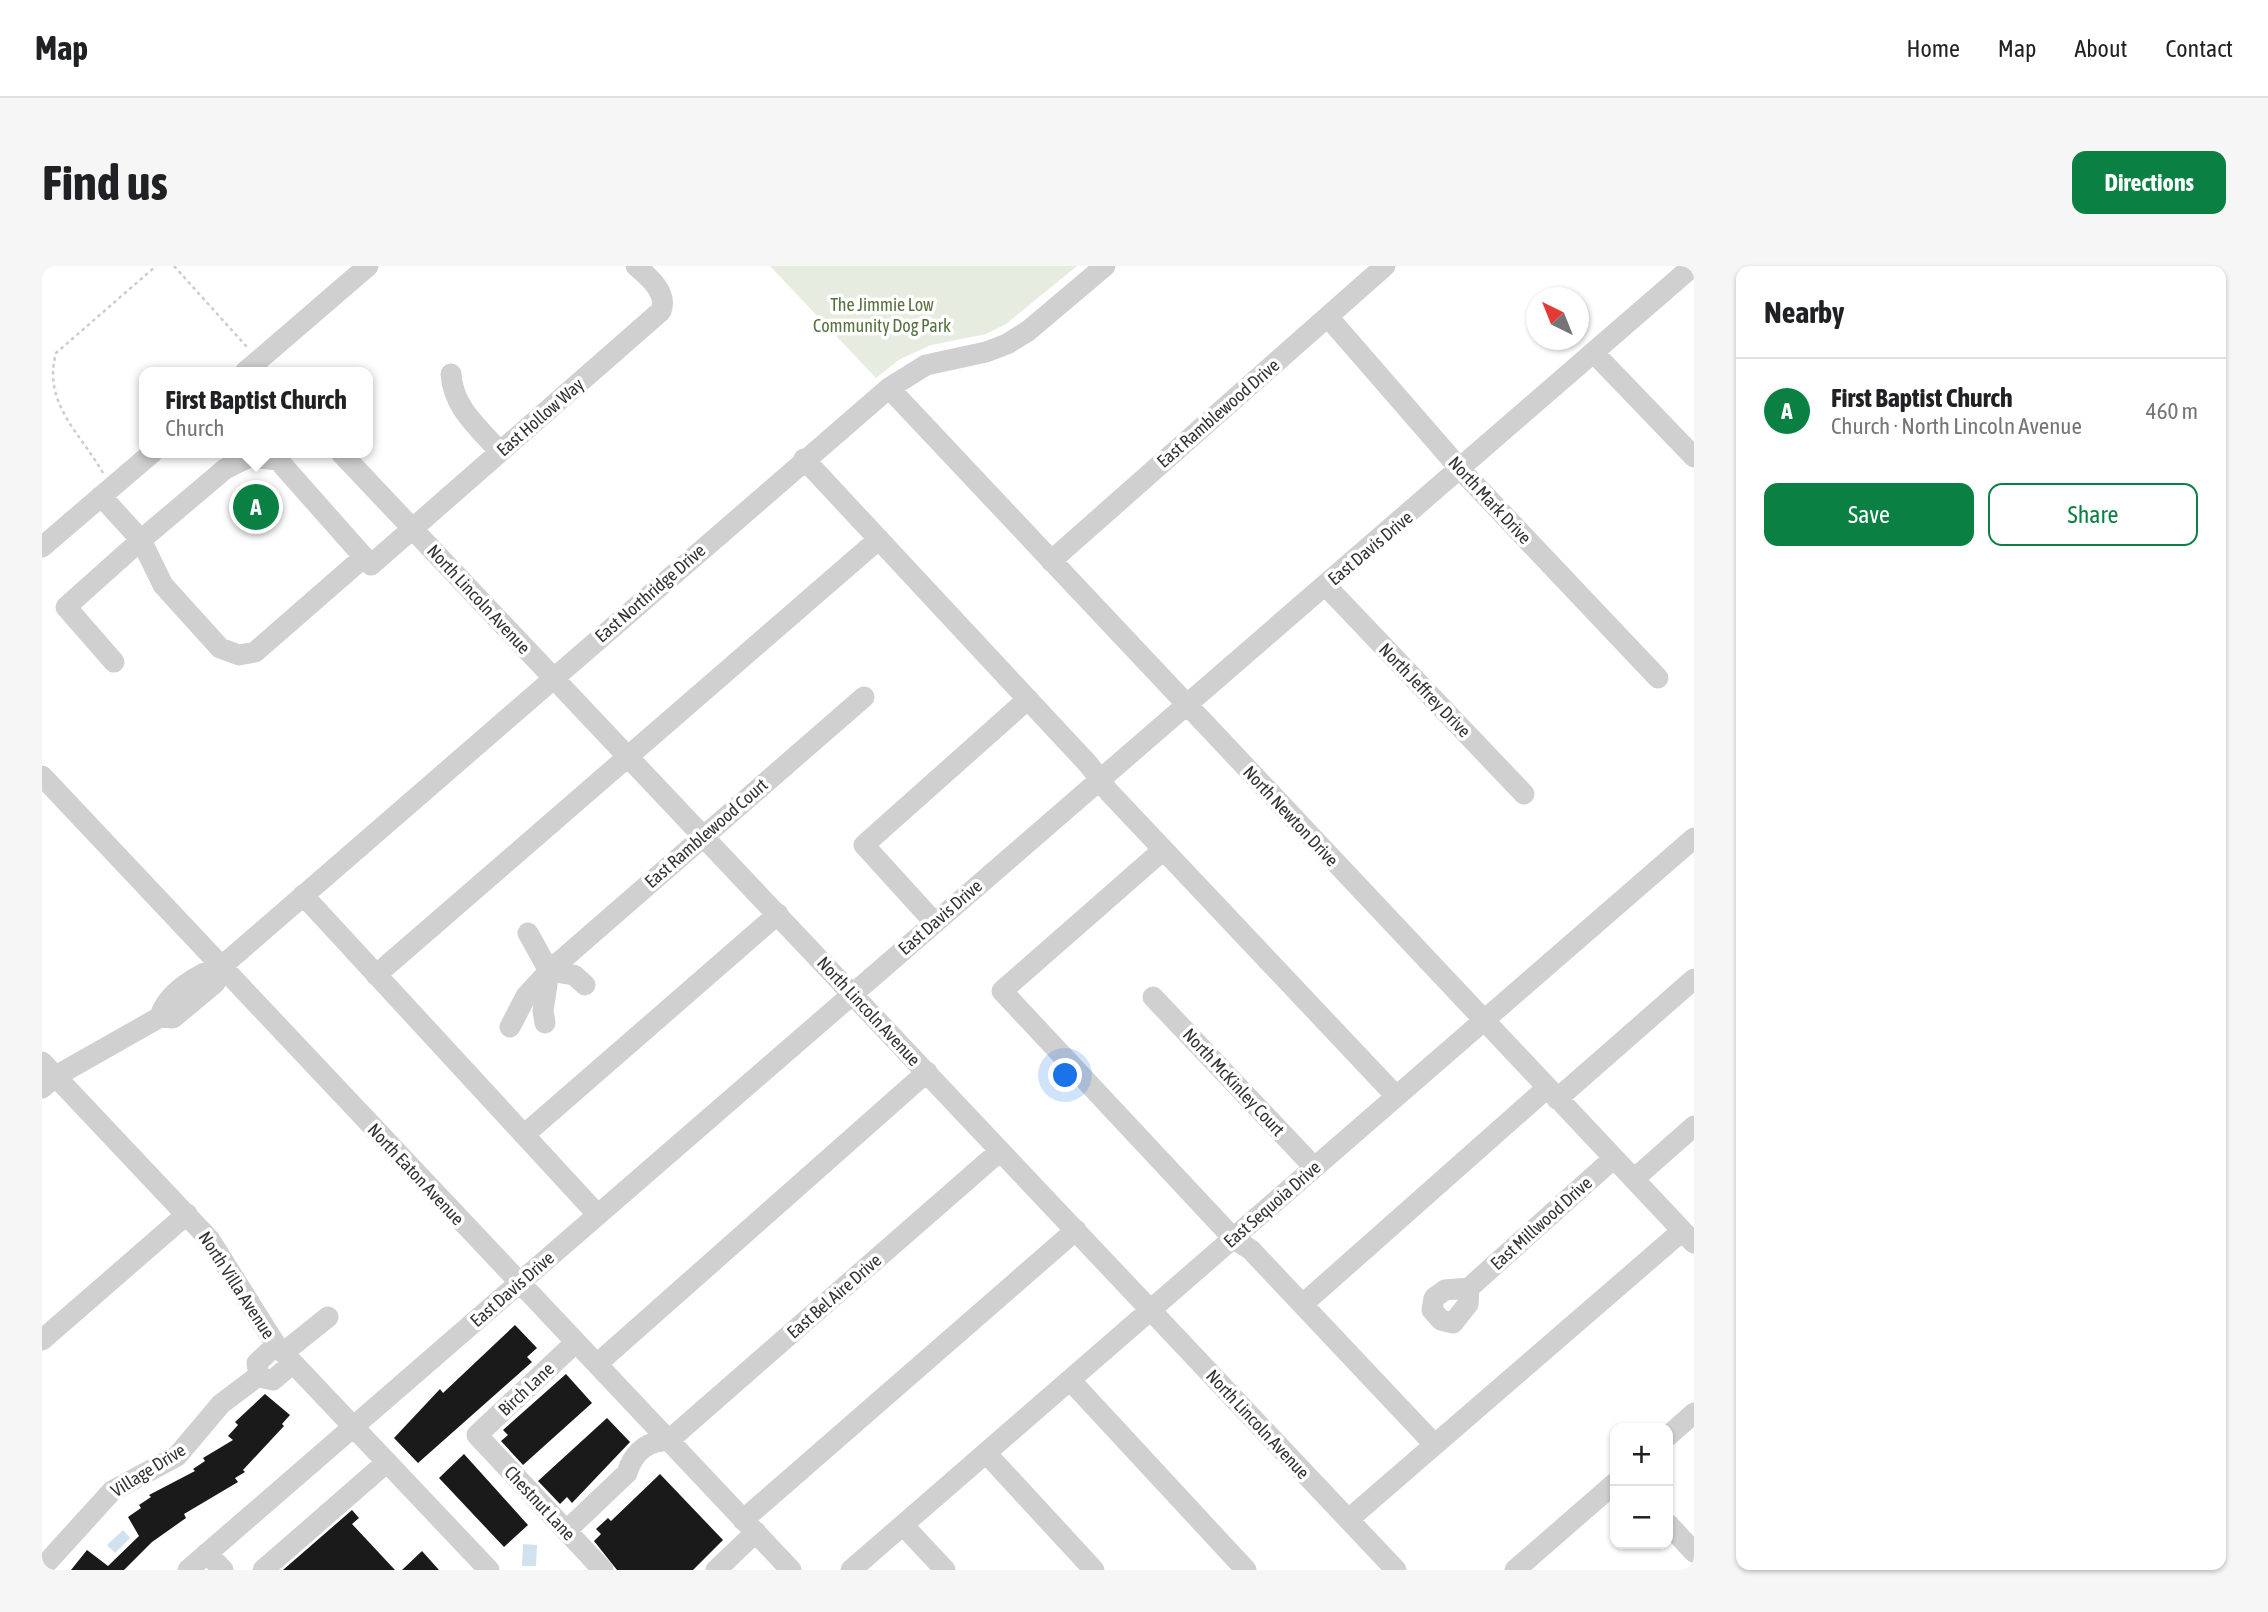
<!DOCTYPE html>
<html lang="en">
<head>
<meta charset="utf-8">
<style>
  :root { --surface:#fff; --page:#f6f6f6; --text:#202124; --muted:#757577; --line:#e0e0e0; --accent:#0b8043 }
  body { margin:0; font-family:"Asap Condensed",sans-serif; background:var(--page); color:var(--text) }
  .controls { position:absolute; right:21px; bottom:21px; display:grid; overflow:hidden; border-radius:14px; box-shadow:0 2px 5px #0004 }
  .controls button { width:63px; height:63px; display:grid; place-items:center; padding:0; border:0; border-bottom:2px solid var(--line); background:var(--surface); color:var(--text); font:35px sans-serif }
  .compass { position:absolute; left:1484px; top:21px; width:63px; height:63px; border-radius:50%; background:var(--surface); box-shadow:0 2px 5px #0004; rotate:317deg }
  .you { position:absolute; left:1024px; top:810px; width:24px; height:24px; margin:-18px; border:5px solid #fff; border-radius:50%; background:#1a73e8; box-shadow:0 0 0 10px #1a73e833 }
  .badge { display:grid; place-items:center; width:46px; height:46px; border-radius:50%; background:var(--accent); color:#fff; font-size:23px; font-weight:700 }
  .pin { position:absolute; translate:-50% -50%; border:4px solid #fff; box-shadow:0 2px 7px #0006 }
  .popup { position:absolute; left:97px; top:101px; width:234px; height:91px; box-sizing:border-box; display:grid; place-content:center; border-radius:14px; background:var(--surface); filter:drop-shadow(0 2px 5px #0005); font-size:23px; white-space:nowrap; color:var(--muted) }
  .popup b { font-size:26px; color:var(--text) }
  .popup::after { content:''; position:absolute; left:50%; top:100%; margin-left:-14px; border:14px solid transparent; border-top-color:var(--surface) }
  .list { margin:0; padding:0; list-style:none }
  h2 { display:flex; justify-content:space-between; align-items:center; height:91px; margin:0; padding:0 28px; font-size:30px }
  h2 small { font-size:23px; font-weight:400; color:var(--muted) }
  .list li { display:grid; grid-template-columns:46px 1fr auto; gap:21px; align-items:center; box-sizing:border-box; height:105px; padding:0 28px; border-top:2px solid var(--line) }
  .list b { display:block; font-size:26px; white-space:nowrap }
  .list p { margin:0; font-size:23px; white-space:nowrap; color:var(--muted) }
  .list em { font-size:23px; font-style:normal; color:var(--muted) }
  .actions { display:flex; gap:14px; padding:21px 28px }
  .actions a { flex:1; padding:16px 0; border:2px solid var(--accent); border-radius:14px; text-align:center; font-size:24px; color:var(--accent) }
  .actions .main { background:var(--accent); color:#fff }
  .map { position:relative; flex:none; width:1652px; height:1304px; overflow:hidden; border-radius:14px }
  header { display:flex; align-items:center; gap:42px; box-sizing:border-box; height:98px; padding:0 35px; background:var(--surface); border-bottom:2px solid var(--line) }
  header strong { font-size:33px }
  nav { display:flex; gap:38px; margin-inline-start:auto; font-size:24px }
  .intro { display:flex; align-items:center; justify-content:space-between; box-sizing:border-box; height:168px; padding:0 42px }
  h1 { margin:0; font-size:49px }
  .button { padding:18px 32px; border-radius:14px; background:var(--accent); color:#fff; font-size:24px; font-weight:700 }
  main { display:flex; gap:42px; padding:0 42px }
  aside { flex:1; background:var(--surface); border-radius:14px; box-shadow:0 2px 5px #0004 }
  .map>svg:first-child { display:block }
  .green { fill:#e6ecdf }
  .water { fill:#cfe2ee }
  .building { fill:#1a1a1a }
  .lines { fill:none; stroke-linecap:round; stroke-linejoin:round }
  .path { stroke:#cdcdcd; stroke-width:2.5; stroke-dasharray:3.5 3.5; stroke-linecap:butt }
  .minor { stroke:#d0d0d0; stroke-width:21 }
  .labels { text-anchor:middle; dominant-baseline:central; stroke-width:7; stroke-linejoin:round; paint-order:stroke }
  .park-label { font-size:18px; fill:#56703f; stroke:#fff }
  .street-label { font-size:18px; fill:#333; stroke:#fff }
</style>
</head>
<body>
<header>
<strong>Map</strong>
<nav><a>Home</a><a>Map</a><a>About</a><a>Contact</a></nav>
</header>
<div class="intro"><h1>Find us</h1><a class="button">Directions</a></div>
<main>
<div class="map">
<svg width="1652" height="1304" viewBox="0 0 1652 1304">
  <rect width="100%" height="100%" fill="#fff"/>
  <path class="green" d="M 728,0 L 1035,0 L 964,58 L 944,68 L 889,79 L 858,93 L 834,112 Z"/>
  <path class="water" d="M 81,1264 L 88,1272 L 73,1287 L 65,1279 Z
    M 481,1278 L 495,1279 L 494,1300 L 480,1300 Z"/>
  <path class="building" d="M 473,1059 L 495,1082 L 485,1091 L 490,1096 L 376,1197 L 352,1172 L 398,1123 L 401,1127 Z
    M 524,1108 L 550,1137 L 481,1199 L 459,1175 L 466,1169 L 461,1164 Z
    M 223,1128 L 248,1149 L 240,1158 L 242,1160 L 201,1204 L 203,1206 L 193,1212 L 196,1216 L 142,1248 L 144,1252 L 110,1276 L 82,1304 L 29,1304 L 45,1284 L 66,1300 L 97,1270 L 86,1251 L 99,1242 L 97,1239 L 109,1231 L 107,1229 L 153,1205 L 151,1203 L 163,1195 L 161,1192 L 191,1174 L 186,1170 L 196,1159 L 193,1156 Z
    M 565,1152 L 588,1176 L 530,1237 L 525,1231 L 518,1238 L 496,1215 Z
    M 422,1188 L 486,1259 L 462,1281 L 397,1212 Z
    M 618,1208 L 681,1274 L 651,1304 L 575,1304 L 552,1275 L 559,1268 L 554,1263 L 566,1252 L 569,1255 Z
    M 310,1244 L 317,1252 L 310,1258 L 353,1304 L 241,1304 Z
    M 380,1285 L 397,1304 L 360,1304 Z"/>
  <g class="lines">
    <path class="path" d="M 132,0 L 205,81
      M 61,207 C 39,168 0,137 14,87 L 114,0"/>
    <path class="minor" d="M 1286,51 L 1419,204 L 1616,412
      M 1552,87 L 1652,191
      M 203,106 L 326,0
      M 409,108 C 411,142 437,162 458,186
      M 847,122 L 1652,977
      M 299,187 L 1354,1304
      M 762,193 L 1047,499 L 1067,526 L 1354,830
      M 59,230 L 99,274 L 183,203 L 207,191 L 236,194 L 329,299 L 619,45 C 626,27 607,11 594,0
      M 0,281 L 110,187
      M 1009,295 L 1343,0
      M 1284,320 L 1482,528
      M 72,396 L 24,341 L 99,274 L 121,319 L 178,382 L 197,389 L 213,386 L 322,291
      M 0,510 L 749,1304
      M 1121,584 L 960,725 L 1191,972 L 1209,984 L 1392,1178
      M 261,629 L 556,949
      M 892,656 L 822,579 L 986,433
      M 486,667 L 507,705 L 501,745 L 503,757
      M 507,705 L 532,709 L 543,719
      M 334,709 L 837,273
      M 1111,731 L 1272,901
      M 118,751 C 124,727 157,707 180,700 L 847,122 L 884,99 L 944,86 L 965,78 L 986,65 L 1063,0
      M 468,761 L 484,730 L 507,705 L 822,431
      M 0,796 L 168,974 L 234,1079 L 447,1304
      M 0,822 L 14,810 L 118,751 L 131,752 L 173,717 L 180,700
      M 1515,833 L 1652,713
      M 482,869 L 736,648
      M 1592,913 L 1652,860
      M 1427,1022 L 1426,1038 L 1411,1057 L 1399,1054 L 1390,1044 L 1392,1032 L 1403,1024 L 1427,1022 L 1572,892
      M 1261,1038 L 1505,822
      M 0,1074 L 145,948
      M 533,1077 L 435,1169 L 561,1304
      M 234,1079 L 215,1097 L 217,1111 L 231,1114 L 251,1097
      M 241,1087 L 286,1051
      M 555,1098 L 885,806
      M 1028,1114 L 1204,1304
      M 1626,1170 L 1652,1147
      M 626,1175 L 958,885
      M 944,1187 L 1052,1304
      M 1307,1253 L 1640,965
      M 701,1254 L 1034,964
      M 1626,1258 L 1652,1286
      M 861,1259 L 903,1304
      M 524,1265 L 585,1207 C 590,1190 602,1177 620,1175
      M 165,1287 L 181,1304
      M 0,1302 L 70,1225 L 135,1190 L 179,1138 L 216,1110
      M 146,1304 L 1651,0
      M 221,1304 L 345,1196
      M 674,1304 L 714,1266
      M 809,1304 L 1652,572
      M 1473,1304 L 1573,1217"/>
  </g>
  <g class="labels">
    <g class="park-label">
      <text x="840" y="38">The Jimmie Low<tspan x="840" dy="21">Community Dog Park</tspan></text>
    </g>
    <g class="street-label">
      <text transform="translate(1176 147) rotate(-41)">East Ramblewood Drive</text>
      <text transform="translate(498 151) rotate(-41)">East Hollow Way</text>
      <text transform="translate(1448 234) rotate(47)">North Mark Drive</text>
      <text transform="translate(1328 282) rotate(-40)">East Davis Drive</text>
      <text transform="translate(608 327) rotate(-41)">East Northridge Drive</text>
      <text transform="translate(437 333) rotate(47)">North Lincoln Avenue</text>
      <text transform="translate(1383 424) rotate(46)">North Jeffrey Drive</text>
      <text transform="translate(1249 550) rotate(47)">North Newton Drive</text>
      <text transform="translate(664 567) rotate(-41)">East Ramblewood Court</text>
      <text transform="translate(898 651) rotate(-41)">East Davis Drive</text>
      <text transform="translate(827 745) rotate(47)">North Lincoln Avenue</text>
      <text transform="translate(1192 816) rotate(47)">North McKinley Court</text>
      <text transform="translate(374 908) rotate(47)">North Eaton Avenue</text>
      <text transform="translate(1230 938) rotate(-41)">East Sequoia Drive</text>
      <text transform="translate(1499 957) rotate(-42)">East Millwood Drive</text>
      <text transform="translate(195 1019) rotate(57)">North Villa Avenue</text>
      <text transform="translate(470 1023) rotate(-41)">East Davis Drive</text>
      <text transform="translate(792 1030) rotate(-41)">East Bel Aire Drive</text>
      <text transform="translate(484 1123) rotate(-43)">Birch Lane</text>
      <text transform="translate(1216 1158) rotate(47)">North Lincoln Avenue</text>
      <text transform="translate(106 1204) rotate(-32)">Village Drive</text>
      <text transform="translate(498 1237) rotate(47)">Chestnut Lane</text>
    </g>
  </g>
</svg>
<div class="controls">
<button>+</button>
<button>−</button>
</div>
<svg class="compass" viewBox="-18 -18 36 36"><path d="M0-13l5 13h-10z" fill="#e53935"/><path d="M0 13l5-13h-10z" fill="#757577"/></svg>
<div class="you"></div>
<div class="pin badge" style="left:214px;top:241px">A</div>
<div class="popup"><b>First Baptist Church</b>Church</div>
</div>
<aside>
<h2>Nearby<small></small></h2>
<ul class="list">
<li><span class="badge">A</span><div><b>First Baptist Church</b><p>Church · North Lincoln Avenue</p></div><em>460 m</em></li>
</ul>
<div class="actions"><a class="main">Save</a><a>Share</a></div>
</aside>
</main>
</body>
</html>
